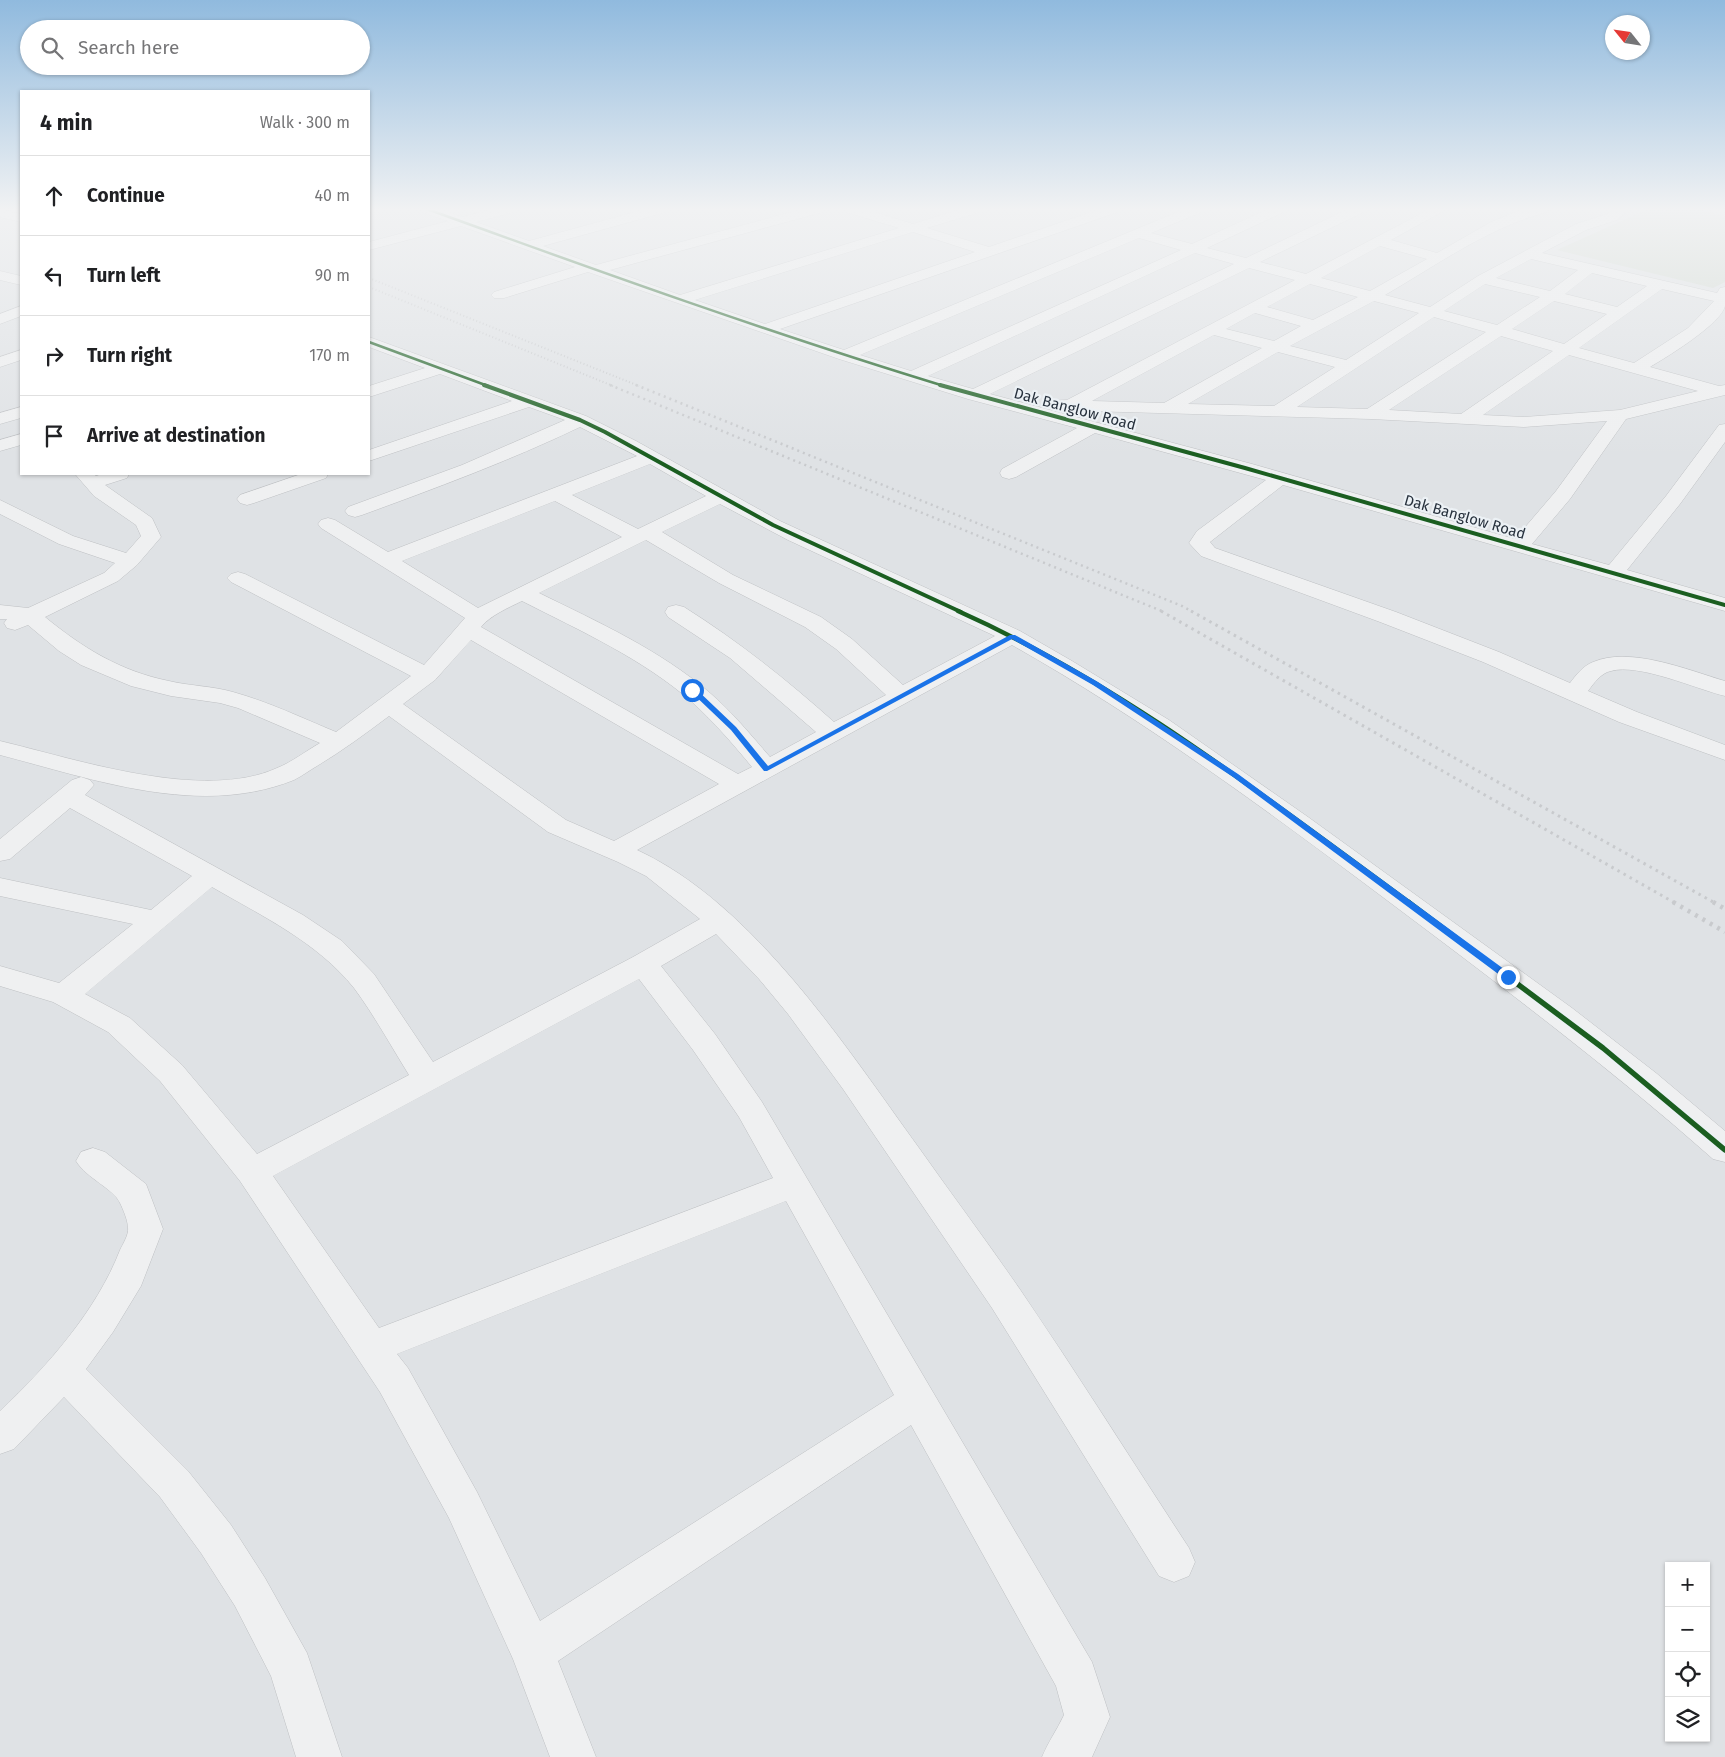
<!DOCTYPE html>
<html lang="en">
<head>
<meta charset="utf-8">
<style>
  :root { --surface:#fff; --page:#f2f2f2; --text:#202124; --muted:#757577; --line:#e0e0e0 }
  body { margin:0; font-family:"Fira Sans",sans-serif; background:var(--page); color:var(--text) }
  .controls { position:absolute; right:15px; bottom:15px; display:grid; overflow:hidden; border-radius:0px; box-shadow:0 1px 4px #0004 }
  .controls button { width:45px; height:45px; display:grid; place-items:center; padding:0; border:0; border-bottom:1px solid var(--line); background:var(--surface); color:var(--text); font:25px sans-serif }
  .compass { position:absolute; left:1605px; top:15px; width:45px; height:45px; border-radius:50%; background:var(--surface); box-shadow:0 1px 4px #0004; rotate:300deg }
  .stop { position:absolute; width:15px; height:15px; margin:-11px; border:4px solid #1a73e8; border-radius:50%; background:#fff }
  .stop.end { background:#1a73e8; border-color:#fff; box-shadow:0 1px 5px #0008 }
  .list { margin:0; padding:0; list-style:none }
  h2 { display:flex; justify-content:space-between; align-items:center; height:65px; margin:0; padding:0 20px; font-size:21px }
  h2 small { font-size:16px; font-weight:400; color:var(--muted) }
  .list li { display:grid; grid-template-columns:32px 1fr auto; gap:15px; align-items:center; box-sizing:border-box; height:80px; padding:0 20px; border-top:1px solid var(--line) }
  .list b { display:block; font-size:19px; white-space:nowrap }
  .list em { font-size:16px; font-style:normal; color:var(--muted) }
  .icon { flex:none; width:28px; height:28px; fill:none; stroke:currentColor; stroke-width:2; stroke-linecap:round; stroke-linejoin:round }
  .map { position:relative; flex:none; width:1725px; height:1757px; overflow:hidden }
  .search { position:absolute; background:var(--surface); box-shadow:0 1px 4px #0004; left:20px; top:20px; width:350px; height:55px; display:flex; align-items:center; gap:12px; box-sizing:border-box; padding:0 18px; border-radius:28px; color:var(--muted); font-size:19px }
  .panel { position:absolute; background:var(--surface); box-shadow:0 1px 4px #0004; left:20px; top:90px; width:350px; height:385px; border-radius:0px }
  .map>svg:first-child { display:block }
  .green { fill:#d1d9d0 }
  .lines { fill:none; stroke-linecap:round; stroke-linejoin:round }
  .minor-casing { stroke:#bec0c3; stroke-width:1 }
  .minor { fill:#eff0f1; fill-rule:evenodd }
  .rail-far3 { stroke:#c8cacd; stroke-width:2; stroke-dasharray:1 2.5; stroke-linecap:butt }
  .rail-far2 { stroke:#c8cacd; stroke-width:2.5; stroke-dasharray:2 4; stroke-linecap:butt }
  .rail-far1 { stroke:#c8cacd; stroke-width:3; stroke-dasharray:2.5 4.5; stroke-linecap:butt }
  .rail { stroke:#c8cacd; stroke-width:4.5; stroke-dasharray:3 5.5; stroke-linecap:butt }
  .cycleway-far3-casing { stroke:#ecf1f5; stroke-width:4.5 }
  .cycleway-far2-casing { stroke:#ecf1f5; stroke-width:5.5 }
  .cycleway-far1-casing { stroke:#ecf1f5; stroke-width:7 }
  .cycleway-casing { stroke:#ecf1f5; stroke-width:9 }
  .cycleway-far3 { stroke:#1b5e20; stroke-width:2.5 }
  .cycleway-far2 { stroke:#1b5e20; stroke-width:4 }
  .cycleway-far1 { stroke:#1b5e20; stroke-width:4.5 }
  .cycleway { stroke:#1b5e20; stroke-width:5.5 }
  .route { fill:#1a73e8 }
  .labels { text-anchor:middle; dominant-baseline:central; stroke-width:4.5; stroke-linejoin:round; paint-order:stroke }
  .far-street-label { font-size:15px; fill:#27313d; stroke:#ecf1f5 }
</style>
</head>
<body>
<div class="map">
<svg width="1725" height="1757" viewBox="0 0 1725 1757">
  <rect width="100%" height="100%" fill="#dfe2e5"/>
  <path class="green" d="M 1648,209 L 1695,209 L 1725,216 L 1725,282 L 1713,288 L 1557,250 Z"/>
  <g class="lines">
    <defs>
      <path id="minor" d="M 0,209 L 21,214 L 21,222 L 0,217 Z
        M 420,209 L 440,209 L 462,217 L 493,209 L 516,209 L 514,212 L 476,222 L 529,241 L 646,209 L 668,209 L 666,212 L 543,246 L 596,265 L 803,209 L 825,209 L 823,212 L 610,270 L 680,295 L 899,228 L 846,212 L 844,209 L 865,209 L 913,224 L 961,209 L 982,209 L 980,212 L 927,228 L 989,247 L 1100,209 L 1120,209 L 1118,212 L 780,329 L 844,350 L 1185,209 L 1204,209 L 1202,212 L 1151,233 L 1192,244 L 1268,209 L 1286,209 L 1284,212 L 1207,248 L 1246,258 L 1348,209 L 1366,209 L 1364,212 L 1260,262 L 1306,274 L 1430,209 L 1447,209 L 1391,240 L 1437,253 L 1491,222 L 1523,209 L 1549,209 L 1547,212 C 1491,226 1435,266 1385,295 L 1430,307 L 1478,276 L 1576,224 L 1607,214 L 1614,209 L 1629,209 L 1617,220 L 1586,230 L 1542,253 L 1717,293 L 1720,288 L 1725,287 C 1725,292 1725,300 1725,306 C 1721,324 1667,357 1650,367 L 1719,386 L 1725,385 L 1725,395 L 1626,419 L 1570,499 L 1532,544 L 1609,565 L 1666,496 L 1719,425 L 1725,424 L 1725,442 L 1680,504 L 1627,570 L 1725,598 L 1725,611 L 1283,485 L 1210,542 L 1215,548 L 1396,612 L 1499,652 L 1570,683 C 1576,675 1583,666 1593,662 C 1630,646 1688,670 1725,681 L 1725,696 C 1696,689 1639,663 1611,671 C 1601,673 1594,683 1588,691 L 1637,712 L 1725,745 L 1725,760 L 1619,722 L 1483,662 L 1380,622 L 1201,556 L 1189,543 L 1197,531 L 1266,480 L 1095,433 L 1016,477 L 1009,479 L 1002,477 L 1000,473 L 1002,469 L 1077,428 L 968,399 L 839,359 L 588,272 L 504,298 L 494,298 L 491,295 L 494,292 L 575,267 L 461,226 L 369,250 L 369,242 L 448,221 L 422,212 ZM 913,232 L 975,252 L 765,324 L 695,300 ZM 1139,238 L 1181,250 L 911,371 L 860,355 ZM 1380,246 L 1427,259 L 1370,291 L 1321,278 ZM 1195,253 L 1234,264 L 973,389 L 928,376 ZM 1531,259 L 1578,270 L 1550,291 L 1496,278 ZM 1249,268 L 1295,280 L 1067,400 L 1047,401 L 1044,405 L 1047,409 L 1053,410 L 1371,419 L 1524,427 L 1607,421 L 1556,491 L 1515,539 L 1252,464 L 990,394 ZM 1592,273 L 1647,286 L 1617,307 L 1565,294 ZM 1310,284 L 1358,297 L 1313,320 L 1267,307 ZM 1485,284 L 1540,297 L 1497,325 L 1444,311 ZM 1662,289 L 1714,301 L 1688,328 L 1634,363 L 1579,348 ZM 1374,301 L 1419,313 L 1346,360 L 1290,346 ZM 1554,301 L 1607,314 L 1564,344 L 1512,329 ZM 1255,313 L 1301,326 L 1274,341 L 1226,329 ZM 1434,317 L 1486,332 L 1367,409 L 1297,407 ZM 1214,335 L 1262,348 L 1164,403 L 1092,401 ZM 1501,336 L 1553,351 L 1461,414 L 1389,410 ZM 1278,352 L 1335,367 L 1274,406 L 1188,404 ZM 1569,355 L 1698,391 L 1620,410 L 1524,417 L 1483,415 Z
        M 0,271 L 21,276 L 21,285 L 0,280 Z
        M 21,306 L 21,316 L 0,324 L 0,314 Z
        M 369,337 L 586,416 L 636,441 L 780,521 L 1020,631 L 1072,661 L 1169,720 L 1308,817 L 1572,1008 L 1656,1073 L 1725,1131 L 1725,1162 L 1713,1159 C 1608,1066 1496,982 1384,898 C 1264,808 1143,719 1012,645 L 637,850 C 754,904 845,1046 919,1148 C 952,1195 986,1240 1019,1288 C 1077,1373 1132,1461 1189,1548 L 1195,1562 L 1189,1576 L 1174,1582 L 1159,1576 L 992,1308 L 843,1089 L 788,1014 L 759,979 L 716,934 L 661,966 L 715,1034 L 762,1102 L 1092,1662 L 1110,1717 L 1092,1757 L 1042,1757 C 1048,1742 1057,1730 1064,1715 L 1056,1686 L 911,1425 L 558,1661 L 596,1757 L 550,1757 L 513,1659 L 449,1518 L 380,1392 L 240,1181 L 160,1081 L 108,1032 L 53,1002 L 0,986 L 0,966 L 59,983 L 133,924 L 0,896 L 0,878 L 151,910 L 192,876 L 70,808 L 10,859 L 0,861 L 0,839 L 72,780 L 81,777 L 90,780 L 94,785 L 85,795 L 303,915 L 342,941 L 374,974 L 433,1062 L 633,957 L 700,919 L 646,876 L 618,862 L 548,832 L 389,716 C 365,734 342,751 317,766 C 310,770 302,776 294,780 C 199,818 93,779 0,755 L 0,741 C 76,759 203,802 277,768 C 292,762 306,751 320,743 L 238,708 L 220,703 L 171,696 L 131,686 L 81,665 L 59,651 L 28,625 L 15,630 L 7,628 L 4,623 L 7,619 L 0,619 L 0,605 L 28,608 L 104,573 L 115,563 L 59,544 L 0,514 L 0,500 L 73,536 L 126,553 L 141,536 L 136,525 L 94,496 L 75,474 L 94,474 L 96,476 L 102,474 L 129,474 L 127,478 L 105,485 L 152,518 L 161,537 L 137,565 L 118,581 L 45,617 C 83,648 120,671 169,681 C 190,686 212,686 233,692 C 269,702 302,718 336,732 L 411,676 L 231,582 L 227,578 L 231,574 L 238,572 L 245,574 L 424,665 L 465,618 L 321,528 L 318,524 L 321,520 L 328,518 L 335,520 L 388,552 L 637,456 L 580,427 C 509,461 436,488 362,515 L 355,517 L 348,515 L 345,511 L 348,507 L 462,465 L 565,420 L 529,407 L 369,461 L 369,450 L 512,401 L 440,374 L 369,397 L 369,386 L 425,368 L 369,347 ZM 650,464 L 706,496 L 638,529 L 572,495 ZM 555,501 L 622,537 L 478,608 L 402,561 ZM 720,504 L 788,540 L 995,636 L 903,685 L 852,639 L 821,617 L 733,575 L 662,532 ZM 646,540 L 719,583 L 805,627 L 836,649 L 886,695 L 834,722 C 787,680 738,641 684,607 L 676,605 L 668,607 L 665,612 L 668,617 L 730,658 L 816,732 L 770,757 C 751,735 732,712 710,693 C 660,650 598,622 539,593 ZM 522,601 C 581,631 643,659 692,702 C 714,722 733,744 752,767 L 738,774 L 481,627 C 491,615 508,608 522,601 ZM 471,640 L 719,784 L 614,841 L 566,820 L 403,704 L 435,680 ZM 212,887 C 262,916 317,942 354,988 C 374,1015 391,1046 409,1075 L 257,1154 L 182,1065 L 130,1018 L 85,994 ZM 639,979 L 693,1050 L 739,1117 L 773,1178 L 379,1328 L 273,1176 ZM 786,1201 L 894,1395 L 540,1621 L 477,1492 L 408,1368 L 397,1354 Z
        M 21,350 L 21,360 L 0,367 L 0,357 Z
        M 21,407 L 21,418 L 0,424 L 0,413 Z
        M 21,434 L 21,445 L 0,451 L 0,440 Z
        M 301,474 L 328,474 L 326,478 L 254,503 L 247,505 L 240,503 L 237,499 L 240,495 Z
        M 93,1148 L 105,1152 L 146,1184 L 163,1229 L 141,1286 L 113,1332 L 86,1369 L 188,1471 L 231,1525 L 265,1578 L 307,1653 L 342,1757 L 296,1757 L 271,1676 L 235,1606 L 201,1553 L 160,1497 L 64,1397 L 14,1449 L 0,1454 L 0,1411 C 47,1367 97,1310 120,1250 C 123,1244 129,1234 128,1228 C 128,1221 123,1209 120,1203 C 114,1189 86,1178 76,1161 L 81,1152 Z"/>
    </defs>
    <use href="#minor" class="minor-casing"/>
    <use href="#minor" class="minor"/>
    <path class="rail-far3" d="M 369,278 L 639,386
      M 369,287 L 613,386"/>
    <path class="rail-far2" d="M 610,385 L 1164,612
      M 636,385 L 1182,606 L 1193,612"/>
    <path class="rail-far1" d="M 1161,611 L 1675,903
      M 1191,611 L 1715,903"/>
    <path class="rail" d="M 1673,902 L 1725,932
      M 1713,902 L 1725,909"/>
    <defs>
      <path id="cycleway-far3" d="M 427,209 C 598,271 770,333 944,386
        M 369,342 L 488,386"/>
      <path id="cycleway-far2" d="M 484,385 L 580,420 L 605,432 L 773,525 L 961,612
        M 940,385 L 1245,468 L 1725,605"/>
      <path id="cycleway-far1" d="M 958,611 C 1122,684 1266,798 1410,903"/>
      <path id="cycleway" d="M 1408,902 L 1603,1048 L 1725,1150"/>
    </defs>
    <use href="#cycleway-far3" class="cycleway-far3-casing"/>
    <use href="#cycleway-far2" class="cycleway-far2-casing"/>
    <use href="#cycleway-far1" class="cycleway-far1-casing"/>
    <use href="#cycleway" class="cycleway-casing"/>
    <use href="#cycleway-far3" class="cycleway-far3"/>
    <use href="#cycleway-far2" class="cycleway-far2"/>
    <use href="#cycleway-far1" class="cycleway-far1"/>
    <use href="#cycleway" class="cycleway"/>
  </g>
  <linearGradient id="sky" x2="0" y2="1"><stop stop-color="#90bade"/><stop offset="0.46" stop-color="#f1f2f3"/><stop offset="1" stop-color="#f1f2f3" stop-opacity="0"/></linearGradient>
  <rect width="1725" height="455" fill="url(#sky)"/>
  <path class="route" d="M 1010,635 L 1015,635 L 1098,682 L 1238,774 L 1512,975 L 1512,979 L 1505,979 L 1233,777 L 1093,685 L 1012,639 L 767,771 L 764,771 L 731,730 L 689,690 L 695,688 L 736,727 L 768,766 Z"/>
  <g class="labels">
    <g class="far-street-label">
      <text transform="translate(1075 409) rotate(15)">Dak Banglow Road</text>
      <text transform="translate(1465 517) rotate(16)">Dak Banglow Road</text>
    </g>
  </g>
</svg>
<div class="controls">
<button>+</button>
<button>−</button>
<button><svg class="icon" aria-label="locate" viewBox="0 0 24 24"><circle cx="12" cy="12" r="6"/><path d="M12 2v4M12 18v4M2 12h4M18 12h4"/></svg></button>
<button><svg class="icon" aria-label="layers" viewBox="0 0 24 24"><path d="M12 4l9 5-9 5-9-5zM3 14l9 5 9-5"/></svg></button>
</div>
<svg class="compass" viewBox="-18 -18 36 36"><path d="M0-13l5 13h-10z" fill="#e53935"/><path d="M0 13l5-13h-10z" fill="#757577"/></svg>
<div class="stop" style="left:692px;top:690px"></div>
<div class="stop end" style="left:1508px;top:977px"></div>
<div class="search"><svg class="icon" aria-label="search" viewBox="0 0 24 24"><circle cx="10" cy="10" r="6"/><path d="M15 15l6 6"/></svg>Search here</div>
<section class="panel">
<h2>4 min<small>Walk · 300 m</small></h2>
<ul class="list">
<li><svg class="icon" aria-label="ahead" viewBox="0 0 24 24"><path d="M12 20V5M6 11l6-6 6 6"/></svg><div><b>Continue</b></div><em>40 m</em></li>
<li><svg class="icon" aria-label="left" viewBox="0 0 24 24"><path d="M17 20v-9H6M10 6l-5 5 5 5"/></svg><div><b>Turn left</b></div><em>90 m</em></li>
<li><svg class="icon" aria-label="right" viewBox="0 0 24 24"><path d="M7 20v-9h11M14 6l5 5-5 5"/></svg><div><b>Turn right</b></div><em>170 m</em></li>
<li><svg class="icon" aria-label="arrive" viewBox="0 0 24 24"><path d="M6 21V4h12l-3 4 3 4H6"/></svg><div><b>Arrive at destination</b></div></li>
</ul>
</section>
</div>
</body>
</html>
